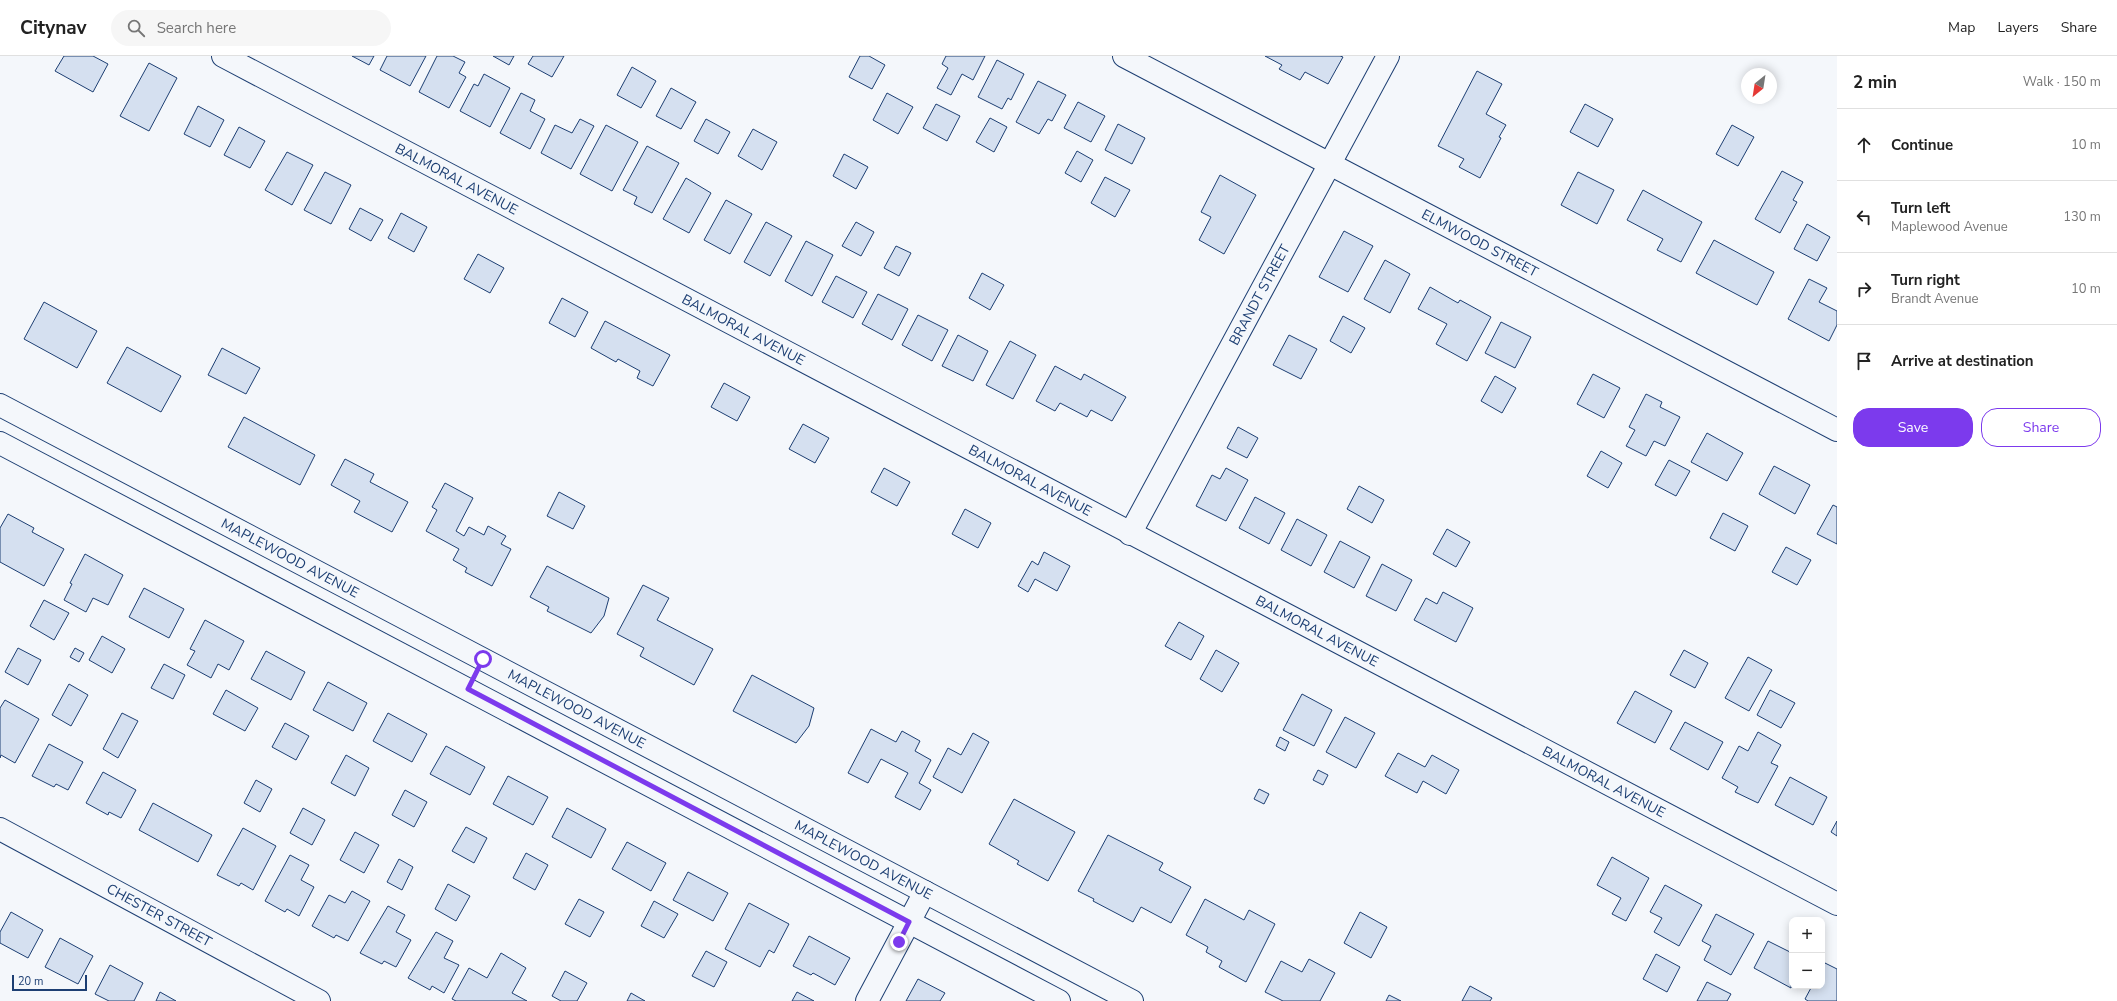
<!DOCTYPE html>
<html lang="en">
<head>
<meta charset="utf-8">
<style>
  :root { --surface:#fff; --page:#f6f6f6; --text:#222; --muted:#767676; --line:#e0e0e0; --accent:#7c3aed }
  body { margin:0; font-family:"Nunito Sans",sans-serif; background:var(--page); color:var(--text) }
  .controls { position:absolute; right:12px; bottom:12px; display:grid; overflow:hidden; border-radius:8px; box-shadow:0 2px 10px #0003 }
  .controls button { width:36px; height:36px; display:grid; place-items:center; padding:0; border:0; border-bottom:1px solid var(--line); background:var(--surface); color:var(--text); font:20px sans-serif }
  .compass { position:absolute; left:1741px; top:12px; width:36px; height:36px; border-radius:50%; background:var(--surface); box-shadow:0 2px 10px #0003; rotate:210deg }
  .scale { position:absolute; left:12px; bottom:10px; width:75px; box-sizing:border-box; padding-left:4px; border:2px solid #1d3f73; border-top:0; font-size:11px; line-height:14px; white-space:nowrap; color:#1d3f73; -webkit-text-stroke:3px #f4f7fb; paint-order:stroke }
  .stop { position:absolute; width:12px; height:12px; margin:-9px; border:3px solid #7c3aed; border-radius:50%; background:#fff }
  .stop.end { background:#7c3aed; border-color:#fff; box-shadow:0 1px 4px #0008 }
  .list { margin:0; padding:0; list-style:none }
  h2 { display:flex; justify-content:space-between; align-items:center; height:52px; margin:0; padding:0 16px; font-size:17px }
  h2 small { font-size:13px; font-weight:400; color:var(--muted) }
  .list li { display:grid; grid-template-columns:26px 1fr auto; gap:12px; align-items:center; box-sizing:border-box; height:72px; padding:0 16px; border-top:1px solid var(--line) }
  .list b { display:block; font-size:15px; white-space:nowrap }
  .list p { margin:0; font-size:13px; white-space:nowrap; color:var(--muted) }
  .list em { font-size:13px; font-style:normal; color:var(--muted) }
  .actions { display:flex; gap:8px; padding:12px 16px }
  .actions a { flex:1; padding:9px 0; border:1px solid var(--accent); border-radius:16px; text-align:center; font-size:14px; color:var(--accent) }
  .actions .main { background:var(--accent); color:#fff }
  .icon { flex:none; width:22px; height:22px; fill:none; stroke:currentColor; stroke-width:2; stroke-linecap:round; stroke-linejoin:round }
  .map { position:relative; flex:none; width:1837px; height:945px; overflow:hidden }
  header { display:flex; align-items:center; gap:24px; box-sizing:border-box; height:56px; padding:0 20px; background:var(--surface); border-bottom:1px solid var(--line) }
  header strong { font-size:19px }
  nav { display:flex; gap:22px; margin-inline-start:auto; font-size:14px }
  .search { width:280px; height:36px; background:var(--page); display:flex; align-items:center; gap:10px; box-sizing:border-box; padding:0 14px; border-radius:22px; color:var(--muted); font-size:15px }
  main { display:flex }
  aside { flex:1; background:var(--surface) }
  .map>svg:first-child { display:block }
  .building { fill:#d5e0f0; stroke:#1d3f73 }
  .lines { fill:none; stroke-linecap:round; stroke-linejoin:round }
  .minor-casing { stroke:#1d3f73; stroke-width:24 }
  .minor { stroke:#f4f7fb; stroke-width:22 }
  .route { stroke:#7c3aed; stroke-width:5 }
  .labels { text-anchor:middle; dominant-baseline:central; stroke-width:3; stroke-linejoin:round; paint-order:stroke }
  .street-label { font-size:14px; fill:#1d3f73; stroke:#f4f7fb }
</style>
</head>
<body>
<header>
<strong>Citynav</strong>
<div class="search"><svg class="icon" aria-label="search" viewBox="0 0 24 24"><circle cx="10" cy="10" r="6"/><path d="M15 15l6 6"/></svg>Search here</div>
<nav><a>Map</a><a>Layers</a><a>Share</a></nav>
</header>
<main>
<div class="map">
<svg width="1837" height="945" viewBox="0 0 1837 945">
  <rect width="100%" height="100%" fill="#f4f7fb"/>
  <path class="building" d="M 64,0 L 93,0 L 108,8 L 93,36 L 55,15 Z
    M 352,0 L 374,0 L 369,9 Z
    M 387,0 L 426,0 L 410,30 L 380,14 Z
    M 437,0 L 453,0 L 465,6 L 459,17 L 466,21 L 449,52 L 419,36 Z
    M 493,0 L 514,0 L 509,9 Z
    M 533,0 L 564,0 L 552,21 L 528,8 Z
    M 860,0 L 869,0 L 885,9 L 872,33 L 849,21 Z
    M 946,0 L 985,0 L 973,24 L 962,18 L 951,39 L 937,32 L 948,12 L 942,8 Z
    M 1265,0 L 1340,0 L 1343,1 L 1328,28 L 1305,16 L 1300,24 L 1279,13 L 1282,9 Z
    M 997,4 L 1024,18 L 1011,44 L 1008,42 L 1002,53 L 978,41 Z
    M 149,7 L 177,22 L 149,75 L 120,60 Z
    M 632,11 L 656,25 L 641,52 L 617,39 Z
    M 1477,15 L 1502,28 L 1486,58 L 1506,69 L 1499,81 L 1501,82 L 1480,122 L 1459,111 L 1464,103 L 1438,90 Z
    M 484,18 L 510,32 L 490,71 L 460,55 L 474,28 L 478,30 Z
    M 1038,25 L 1066,39 L 1052,65 L 1048,63 L 1039,78 L 1016,66 Z
    M 671,32 L 696,46 L 681,73 L 656,60 Z
    M 521,37 L 535,44 L 530,55 L 545,63 L 530,93 L 500,77 Z
    M 887,37 L 913,51 L 898,78 L 873,64 Z
    M 1078,46 L 1105,60 L 1091,86 L 1064,72 Z
    M 936,48 L 960,60 L 947,85 L 923,72 Z
    M 1585,48 L 1613,63 L 1598,91 L 1570,76 Z
    M 198,50 L 224,64 L 210,91 L 184,78 Z
    M 990,62 L 1007,71 L 994,96 L 976,86 Z
    M 580,63 L 594,70 L 571,113 L 541,97 L 555,69 L 572,77 Z
    M 706,63 L 730,76 L 718,98 L 694,85 Z
    M 1118,68 L 1145,82 L 1132,108 L 1105,94 Z
    M 606,69 L 638,86 L 612,135 L 580,118 Z
    M 1732,69 L 1754,81 L 1738,110 L 1716,98 Z
    M 239,71 L 265,85 L 250,112 L 224,99 Z
    M 753,73 L 777,86 L 762,114 L 738,100 Z
    M 647,90 L 679,107 L 652,157 L 634,148 L 637,141 L 623,134 Z
    M 1077,95 L 1093,104 L 1081,126 L 1065,117 Z
    M 287,96 L 313,109 L 292,149 L 265,134 Z
    M 844,98 L 868,111 L 856,133 L 833,120 Z
    M 1782,115 L 1803,126 L 1793,144 L 1797,146 L 1780,177 L 1755,163 Z
    M 325,116 L 351,129 L 331,168 L 304,154 Z
    M 1578,116 L 1614,134 L 1597,168 L 1561,149 Z
    M 1220,119 L 1256,139 L 1224,198 L 1199,184 L 1211,161 L 1201,156 Z
    M 1105,121 L 1130,134 L 1115,161 L 1091,147 Z
    M 686,122 L 711,137 L 689,177 L 663,163 Z
    M 1643,134 L 1702,166 L 1681,206 L 1657,194 L 1663,183 L 1627,164 Z
    M 726,144 L 752,158 L 730,198 L 704,184 Z
    M 360,152 L 383,164 L 371,185 L 349,173 Z
    M 401,157 L 427,171 L 414,196 L 388,182 Z
    M 766,166 L 792,180 L 770,220 L 744,206 Z
    M 856,166 L 874,176 L 861,200 L 842,190 Z
    M 1807,168 L 1830,181 L 1817,205 L 1794,193 Z
    M 1344,175 L 1373,190 L 1348,236 L 1319,221 Z
    M 1714,184 L 1774,216 L 1757,249 L 1696,217 Z
    M 806,185 L 833,199 L 812,240 L 785,225 Z
    M 896,190 L 911,197 L 899,220 L 884,212 Z
    M 478,198 L 504,212 L 490,237 L 464,223 Z
    M 1385,204 L 1410,218 L 1390,257 L 1364,243 Z
    M 982,217 L 1004,229 L 990,254 L 969,242 Z
    M 836,220 L 867,236 L 853,262 L 822,246 Z
    M 1809,223 L 1827,232 L 1819,246 L 1837,255 L 1837,269 L 1829,285 L 1788,263 Z
    M 1430,231 L 1458,247 L 1460,244 L 1491,261 L 1467,305 L 1436,288 L 1447,268 L 1418,253 Z
    M 878,238 L 908,253 L 892,284 L 862,268 Z
    M 562,242 L 588,256 L 575,281 L 549,267 Z
    M 44,246 L 97,275 L 77,312 L 24,283 Z
    M 918,259 L 948,274 L 932,305 L 902,289 Z
    M 1343,260 L 1365,272 L 1351,297 L 1330,285 Z
    M 605,265 L 670,299 L 653,330 L 637,322 L 640,315 L 618,303 L 616,306 L 591,292 Z
    M 1501,266 L 1531,281 L 1515,312 L 1485,297 Z
    M 958,279 L 988,295 L 973,325 L 942,310 Z
    M 1289,279 L 1317,293 L 1301,323 L 1273,309 Z
    M 1010,285 L 1036,299 L 1013,343 L 986,329 Z
    M 127,291 L 181,320 L 161,356 L 107,327 Z
    M 222,292 L 260,312 L 246,338 L 208,319 Z
    M 1055,310 L 1081,324 L 1084,318 L 1126,341 L 1112,365 L 1091,354 L 1087,361 L 1060,347 L 1055,355 L 1036,345 Z
    M 1593,318 L 1620,332 L 1604,362 L 1577,348 Z
    M 1495,320 L 1516,332 L 1502,357 L 1481,345 Z
    M 724,327 L 750,341 L 737,365 L 711,351 Z
    M 1646,338 L 1662,346 L 1660,351 L 1680,361 L 1665,390 L 1654,385 L 1646,400 L 1626,390 L 1635,374 L 1629,371 Z
    M 244,361 L 315,399 L 300,429 L 228,391 Z
    M 803,368 L 829,382 L 815,407 L 789,393 Z
    M 1238,371 L 1258,382 L 1247,402 L 1227,392 Z
    M 1707,377 L 1743,397 L 1727,425 L 1691,406 Z
    M 1601,395 L 1622,407 L 1608,432 L 1587,420 Z
    M 345,403 L 374,418 L 370,426 L 408,446 L 392,476 L 354,456 L 360,445 L 331,429 Z
    M 1669,404 L 1690,415 L 1676,440 L 1655,429 Z
    M 1774,410 L 1810,429 L 1795,458 L 1759,438 Z
    M 884,412 L 910,426 L 897,450 L 871,436 Z
    M 1226,412 L 1248,424 L 1226,465 L 1196,450 L 1212,419 L 1220,423 Z
    M 445,427 L 473,442 L 456,475 L 464,480 L 469,471 L 484,479 L 488,470 L 506,480 L 501,488 L 511,493 L 492,530 L 465,516 L 467,512 L 453,504 L 459,493 L 426,475 L 437,454 L 432,451 Z
    M 1359,430 L 1384,444 L 1372,467 L 1347,453 Z
    M 559,436 L 585,450 L 573,473 L 547,460 Z
    M 1255,441 L 1285,457 L 1269,488 L 1239,472 Z
    M 1833,449 L 1837,451 L 1837,488 L 1817,478 Z
    M 965,453 L 991,467 L 978,492 L 952,478 Z
    M 1723,457 L 1748,470 L 1735,495 L 1710,482 Z
    M 8,458 L 34,472 L 32,476 L 64,493 L 44,530 L 0,506 L 0,472 Z
    M 1297,463 L 1327,479 L 1311,510 L 1281,494 Z
    M 1447,473 L 1470,486 L 1456,511 L 1433,498 Z
    M 1340,485 L 1370,501 L 1354,532 L 1324,516 Z
    M 1786,491 L 1811,504 L 1797,529 L 1772,516 Z
    M 1044,496 L 1070,510 L 1057,535 L 1035,523 L 1028,536 L 1018,530 L 1032,505 L 1038,509 Z
    M 85,498 L 123,519 L 108,549 L 93,542 L 86,556 L 64,544 L 72,528 L 70,527 Z
    M 1382,508 L 1412,524 L 1396,555 L 1366,540 Z
    M 547,510 L 609,542 L 604,560 L 591,577 L 547,555 L 549,551 L 530,541 Z
    M 643,529 L 669,542 L 657,564 L 713,593 L 694,629 L 640,600 L 644,592 L 617,578 Z
    M 144,532 L 184,553 L 169,582 L 129,561 Z
    M 1443,536 L 1473,552 L 1456,586 L 1414,564 L 1426,542 L 1437,548 Z
    M 44,544 L 69,557 L 54,584 L 30,570 Z
    M 205,564 L 244,585 L 229,614 L 218,608 L 211,622 L 187,609 L 195,595 L 190,593 Z
    M 1179,566 L 1204,580 L 1191,604 L 1165,590 Z
    M 102,580 L 125,593 L 112,617 L 89,604 Z
    M 18,592 L 41,604 L 28,629 L 5,616 Z
    M 75,592 L 84,597 L 79,606 L 70,601 Z
    M 1216,594 L 1239,607 L 1222,636 L 1200,623 Z
    M 1684,594 L 1708,607 L 1695,632 L 1670,619 Z
    M 266,595 L 305,616 L 291,644 L 251,623 Z
    M 1748,601 L 1772,614 L 1749,655 L 1725,642 Z
    M 164,608 L 185,619 L 173,643 L 151,632 Z
    M 752,619 L 814,652 L 809,670 L 796,687 L 733,655 Z
    M 328,626 L 367,647 L 353,675 L 313,654 Z
    M 69,628 L 88,639 L 71,670 L 52,659 Z
    M 226,634 L 258,652 L 245,675 L 213,658 Z
    M 1770,634 L 1795,647 L 1781,672 L 1757,659 Z
    M 1635,635 L 1672,655 L 1655,687 L 1617,667 Z
    M 1302,638 L 1332,654 L 1314,690 L 1283,674 Z
    M 5,644 L 39,663 L 15,707 L 1,699 L 0,702 L 0,652 Z
    M 122,657 L 138,665 L 118,702 L 103,693 Z
    M 388,657 L 427,678 L 412,706 L 373,685 Z
    M 1345,661 L 1375,677 L 1356,712 L 1326,696 Z
    M 1685,666 L 1723,686 L 1708,714 L 1670,693 Z
    M 285,667 L 309,680 L 296,704 L 272,691 Z
    M 871,673 L 896,686 L 902,675 L 920,685 L 915,695 L 931,704 L 919,727 L 931,734 L 920,754 L 895,741 L 908,717 L 881,703 L 868,727 L 848,717 Z
    M 1758,676 L 1781,689 L 1771,707 L 1778,710 L 1758,747 L 1735,736 L 1738,731 L 1722,722 L 1739,690 L 1748,695 Z
    M 973,677 L 989,686 L 962,737 L 933,721 L 948,692 L 961,699 Z
    M 1280,681 L 1289,686 L 1285,695 L 1276,690 Z
    M 49,688 L 83,706 L 68,734 L 56,728 L 54,731 L 32,720 Z
    M 446,690 L 485,711 L 470,739 L 430,718 Z
    M 1398,697 L 1425,711 L 1432,699 L 1459,714 L 1446,738 L 1423,725 L 1417,737 L 1385,720 Z
    M 346,699 L 369,712 L 355,740 L 331,727 Z
    M 1318,714 L 1328,719 L 1323,729 L 1313,724 Z
    M 103,716 L 136,734 L 121,762 L 109,756 L 108,759 L 86,747 Z
    M 508,720 L 548,741 L 533,769 L 493,748 Z
    M 1790,721 L 1827,741 L 1813,769 L 1775,749 Z
    M 256,724 L 272,733 L 260,756 L 244,747 Z
    M 1259,733 L 1269,738 L 1264,748 L 1254,743 Z
    M 405,734 L 427,746 L 414,771 L 392,759 Z
    M 1014,743 L 1075,776 L 1048,825 L 1017,808 L 1019,805 L 989,788 Z
    M 153,747 L 212,779 L 198,806 L 139,774 Z
    M 303,752 L 325,764 L 312,789 L 290,777 Z
    M 567,752 L 606,773 L 591,802 L 552,781 Z
    M 1837,765 L 1837,780 L 1831,776 Z
    M 466,771 L 487,782 L 474,807 L 452,795 Z
    M 243,772 L 276,790 L 253,834 L 241,827 L 239,830 L 217,819 Z
    M 355,776 L 379,789 L 364,817 L 340,804 Z
    M 1108,779 L 1163,807 L 1159,814 L 1191,831 L 1171,867 L 1141,851 L 1133,866 L 1093,845 L 1094,843 L 1078,835 Z
    M 627,786 L 666,807 L 651,835 L 612,813 Z
    M 526,797 L 548,809 L 535,834 L 513,822 Z
    M 290,799 L 309,809 L 301,824 L 314,831 L 299,860 L 287,853 L 285,856 L 265,845 Z
    M 1612,801 L 1649,822 L 1626,865 L 1612,858 L 1621,842 L 1597,829 Z
    M 399,803 L 413,811 L 402,834 L 387,826 Z
    M 688,816 L 728,837 L 713,865 L 673,844 Z
    M 448,828 L 470,840 L 456,865 L 435,853 Z
    M 1665,829 L 1702,849 L 1679,890 L 1654,876 L 1662,862 L 1650,856 Z
    M 352,835 L 370,845 L 348,885 L 336,879 L 334,882 L 312,870 L 329,839 L 345,847 Z
    M 579,843 L 604,856 L 590,881 L 565,868 Z
    M 1205,843 L 1244,864 L 1249,854 L 1275,868 L 1246,926 L 1219,911 L 1222,905 L 1206,896 L 1208,891 L 1186,879 Z
    M 654,845 L 678,858 L 664,882 L 641,870 Z
    M 749,847 L 789,868 L 774,897 L 769,894 L 760,911 L 725,893 Z
    M 388,850 L 405,859 L 396,876 L 411,884 L 396,911 L 384,905 L 382,908 L 360,897 Z
    M 11,856 L 43,874 L 28,902 L 0,887 L 0,876 Z
    M 1360,856 L 1387,871 L 1371,902 L 1344,887 Z
    M 1716,858 L 1754,878 L 1731,919 L 1704,904 L 1711,890 L 1702,885 Z
    M 436,876 L 453,885 L 444,902 L 459,909 L 444,937 L 432,930 L 430,934 L 408,922 Z
    M 809,880 L 850,902 L 835,929 L 813,917 L 811,919 L 793,910 Z
    M 60,882 L 93,900 L 78,928 L 45,911 Z
    M 1768,885 L 1792,897 L 1791,932 L 1754,912 Z
    M 706,895 L 727,906 L 714,931 L 692,920 Z
    M 501,897 L 526,912 L 512,937 L 527,945 L 456,945 L 452,943 L 469,912 L 487,922 Z
    M 1656,898 L 1680,911 L 1667,936 L 1643,923 Z
    M 1309,903 L 1335,917 L 1320,945 L 1283,945 L 1265,936 L 1281,905 L 1302,916 Z
    M 1825,907 L 1837,913 L 1837,945 L 1808,945 L 1805,943 L 1812,930 L 1822,930 L 1822,913 Z
    M 110,909 L 143,927 L 134,945 L 109,945 L 95,938 Z
    M 565,915 L 587,927 L 577,945 L 561,945 L 552,940 Z
    M 918,923 L 945,937 L 940,945 L 906,945 Z
    M 1707,926 L 1731,938 L 1727,945 L 1697,945 Z
    M 1470,930 L 1492,942 L 1490,945 L 1462,945 Z
    M 160,936 L 176,945 L 156,945 Z
    M 797,936 L 814,945 L 792,945 Z
    M 631,937 L 645,945 L 627,945 Z
    M 1389,939 L 1401,945 L 1386,945 Z"/>
  <g class="lines">
    <defs>
      <g id="minor">
        <path id="s1" d="M 223,0 L 1837,848"/>
        <path id="s2" d="M 1124,0 L 1837,374"/>
        <path id="s3" d="M 0,349 L 1132,945"/>
        <path d="M 0,387 L 1059,945"/>
        <path id="s4" d="M 1130,478 L 1388,0"/>
        <path id="s5" d="M 0,773 L 319,945"/>
        <path d="M 867,945 L 925,836"/>
      </g>
    </defs>
    <use href="#minor" class="minor-casing"/>
    <use href="#minor" class="minor"/>
  </g>
  <g class="lines">
    <path class="route" d="M 483,603 L 468,633 L 909,866 L 899,886"/>
  </g>
  <g class="labels">
    <g class="street-label">
      <text stroke="none"><textPath href="#s1" startOffset="264">BALMORAL AVENUE</textPath></text>
      <text stroke="none"><textPath href="#s2" startOffset="402">ELMWOOD STREET</textPath></text>
      <text stroke="none"><textPath href="#s4" startOffset="272">BRANDT STREET</textPath></text>
      <text stroke="none"><textPath href="#s1" startOffset="588">BALMORAL AVENUE</textPath></text>
      <text stroke="none"><textPath href="#s1" startOffset="912">BALMORAL AVENUE</textPath></text>
      <text stroke="none"><textPath href="#s3" startOffset="328">MAPLEWOOD AVENUE</textPath></text>
      <text stroke="none"><textPath href="#s1" startOffset="1236">BALMORAL AVENUE</textPath></text>
      <text stroke="none"><textPath href="#s3" startOffset="652">MAPLEWOOD AVENUE</textPath></text>
      <text stroke="none"><textPath href="#s1" startOffset="1560">BALMORAL AVENUE</textPath></text>
      <text stroke="none"><textPath href="#s3" startOffset="976">MAPLEWOOD AVENUE</textPath></text>
      <text stroke="none"><textPath href="#s5" startOffset="181">CHESTER STREET</textPath></text>
    </g>
  </g>
</svg>
<div class="controls">
<button>+</button>
<button>−</button>
</div>
<svg class="compass" viewBox="-18 -18 36 36"><path d="M0-13l5 13h-10z" fill="#e53935"/><path d="M0 13l5-13h-10z" fill="#767676"/></svg>
<div class="scale">20 m</div>
<div class="stop" style="left:483px;top:603px"></div>
<div class="stop end" style="left:899px;top:886px"></div>
</div>
<aside>
<h2>2 min<small>Walk · 150 m</small></h2>
<ul class="list">
<li><svg class="icon" aria-label="ahead" viewBox="0 0 24 24"><path d="M12 20V5M6 11l6-6 6 6"/></svg><div><b>Continue</b></div><em>10 m</em></li>
<li><svg class="icon" aria-label="left" viewBox="0 0 24 24"><path d="M17 20v-9H6M10 6l-5 5 5 5"/></svg><div><b>Turn left</b><p>Maplewood Avenue</p></div><em>130 m</em></li>
<li><svg class="icon" aria-label="right" viewBox="0 0 24 24"><path d="M7 20v-9h11M14 6l5 5-5 5"/></svg><div><b>Turn right</b><p>Brandt Avenue</p></div><em>10 m</em></li>
<li><svg class="icon" aria-label="arrive" viewBox="0 0 24 24"><path d="M6 21V4h12l-3 4 3 4H6"/></svg><div><b>Arrive at destination</b></div></li>
</ul>
<div class="actions"><a class="main">Save</a><a>Share</a></div>
</aside>
</main>
</body>
</html>
